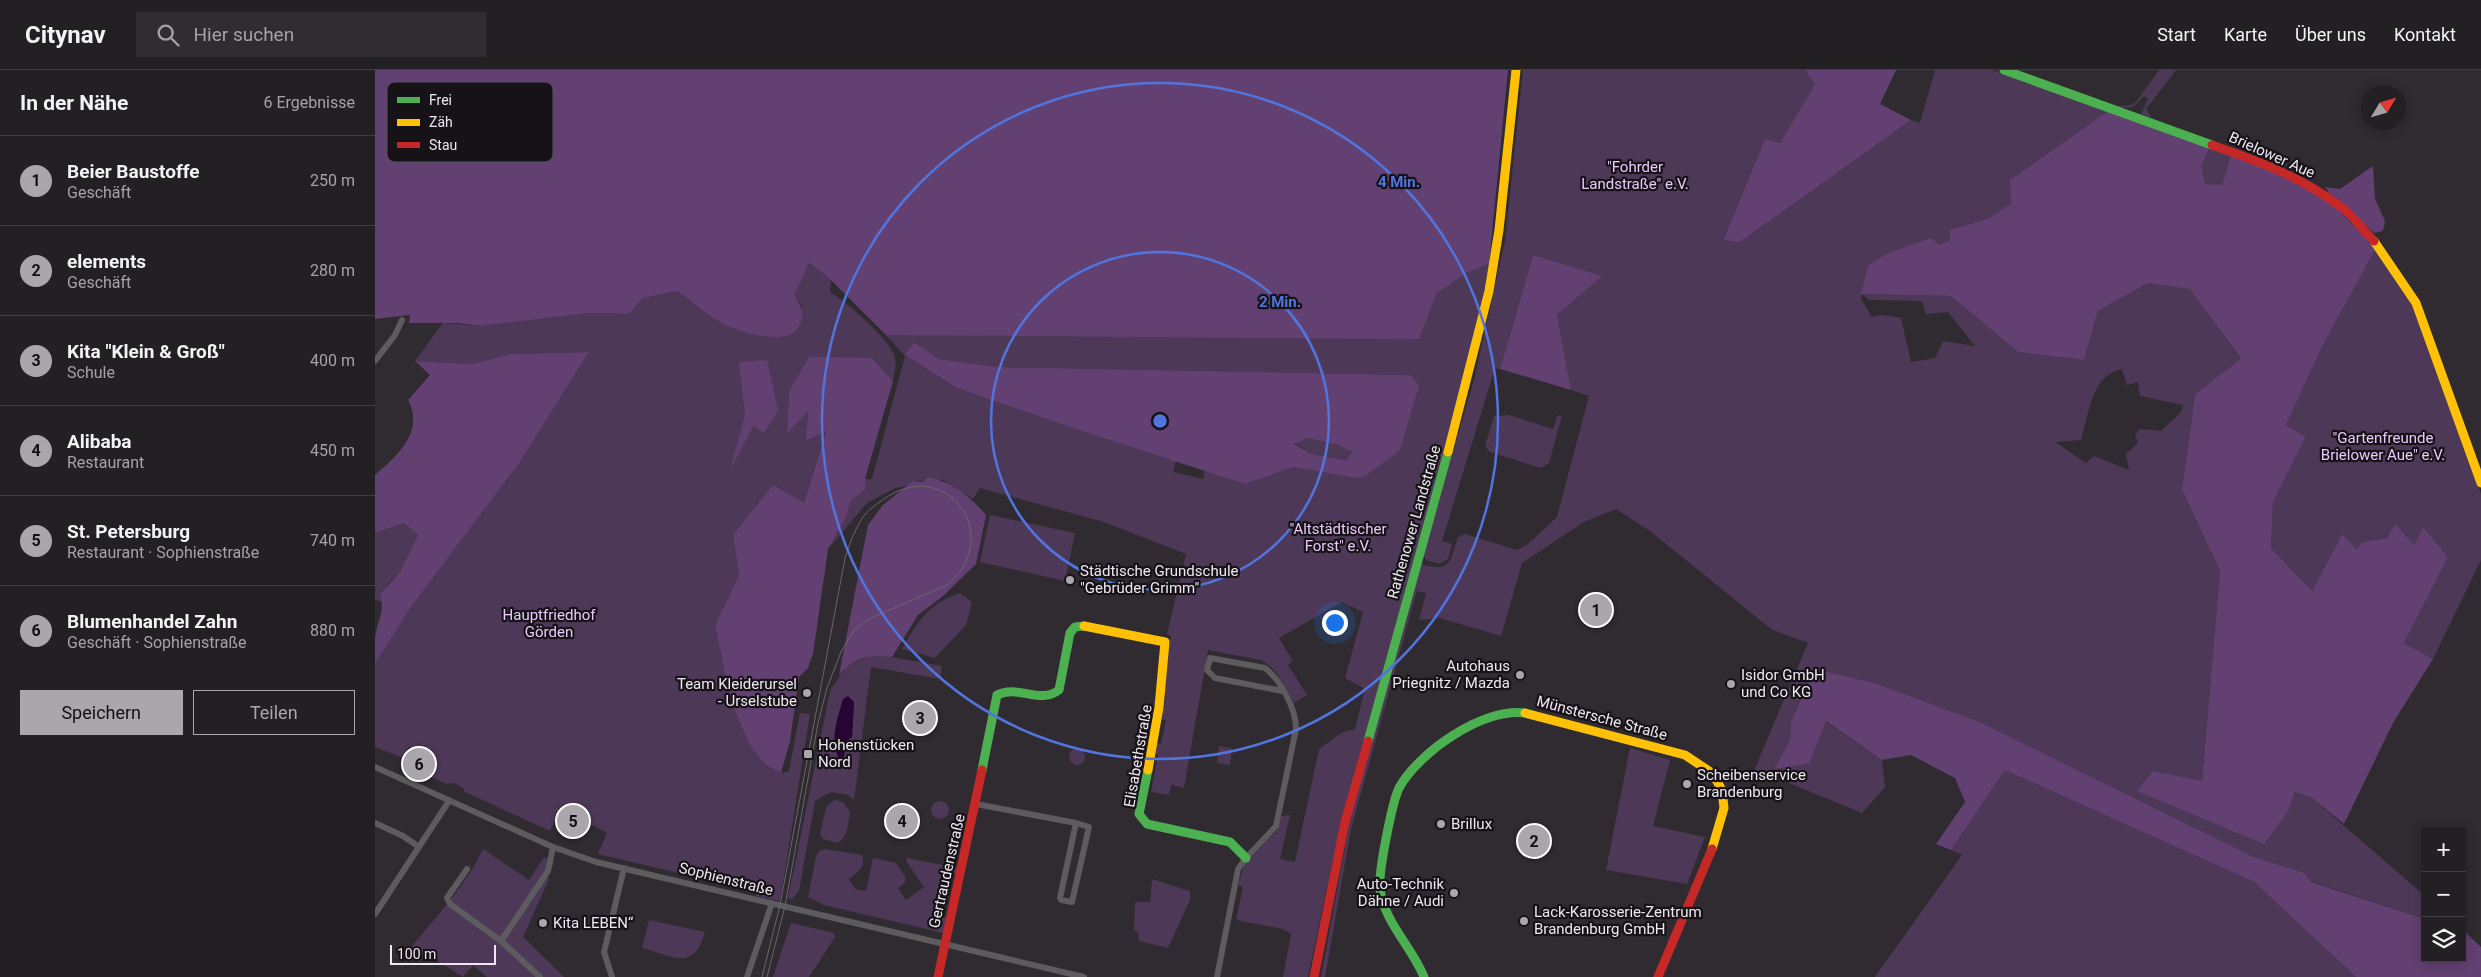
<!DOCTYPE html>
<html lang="de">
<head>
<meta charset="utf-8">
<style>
  :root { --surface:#232024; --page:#2f2d31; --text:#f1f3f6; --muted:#a3a3a6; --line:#403e41; --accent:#aaa6ac }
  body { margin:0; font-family:Roboto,sans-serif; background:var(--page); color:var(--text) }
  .controls { position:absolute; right:15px; bottom:15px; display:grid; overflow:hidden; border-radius:0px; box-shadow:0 2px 12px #0003 }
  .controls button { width:45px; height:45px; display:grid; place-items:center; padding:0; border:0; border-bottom:1px solid var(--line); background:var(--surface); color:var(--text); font:25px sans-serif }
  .compass { position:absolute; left:1986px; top:15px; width:45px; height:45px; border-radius:50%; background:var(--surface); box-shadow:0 2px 12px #0003; rotate:52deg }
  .scale { position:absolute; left:15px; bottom:12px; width:106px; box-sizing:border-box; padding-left:5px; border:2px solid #ede8ef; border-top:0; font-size:14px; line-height:18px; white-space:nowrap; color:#ede8ef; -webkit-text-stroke:4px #161217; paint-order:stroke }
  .you { position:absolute; left:959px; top:552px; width:18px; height:18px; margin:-12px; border:4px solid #fff; border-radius:50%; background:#1a73e8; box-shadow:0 0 0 8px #1a73e833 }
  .badge { display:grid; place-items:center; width:32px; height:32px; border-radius:50%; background:var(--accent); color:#111; font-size:16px; font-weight:700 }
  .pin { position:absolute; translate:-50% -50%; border:2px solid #fff; box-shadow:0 1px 5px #0006 }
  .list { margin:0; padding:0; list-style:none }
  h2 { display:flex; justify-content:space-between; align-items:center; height:65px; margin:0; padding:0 20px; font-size:21px }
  h2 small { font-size:16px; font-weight:400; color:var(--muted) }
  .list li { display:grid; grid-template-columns:32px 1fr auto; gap:15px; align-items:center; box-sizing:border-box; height:90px; padding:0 20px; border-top:1px solid var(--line) }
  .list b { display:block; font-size:19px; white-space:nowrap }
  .list p { margin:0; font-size:16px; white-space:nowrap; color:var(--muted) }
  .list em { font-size:16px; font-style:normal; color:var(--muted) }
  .actions { display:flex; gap:10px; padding:15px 20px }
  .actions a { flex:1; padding:11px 0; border:1px solid var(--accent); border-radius:0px; text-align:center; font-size:18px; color:var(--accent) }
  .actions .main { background:var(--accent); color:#111 }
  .icon { flex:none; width:28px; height:28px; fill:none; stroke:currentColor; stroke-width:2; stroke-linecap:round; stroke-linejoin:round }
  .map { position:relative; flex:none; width:2106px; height:907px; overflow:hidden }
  header { display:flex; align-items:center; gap:30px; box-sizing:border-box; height:70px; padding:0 25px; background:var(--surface); border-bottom:1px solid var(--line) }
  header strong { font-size:24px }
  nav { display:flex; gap:28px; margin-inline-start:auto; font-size:18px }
  .search { width:350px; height:45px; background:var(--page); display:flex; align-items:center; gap:12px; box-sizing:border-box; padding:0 18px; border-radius:0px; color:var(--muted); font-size:19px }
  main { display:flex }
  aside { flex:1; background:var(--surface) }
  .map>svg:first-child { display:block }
  .green { fill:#4d3957; fill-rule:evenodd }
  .forest { fill:#624071; fill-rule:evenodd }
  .water { fill:#270534 }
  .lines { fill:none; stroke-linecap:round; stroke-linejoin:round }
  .street { stroke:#5e5b5f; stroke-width:6 }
  .fast { stroke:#4caf50; stroke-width:9 }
  .slow { stroke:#ffc107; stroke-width:9 }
  .jam { stroke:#c62828; stroke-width:9 }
  .tram { stroke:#6a666c; stroke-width:1 }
  .ring { fill:none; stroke:#5174de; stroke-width:2.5 }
  .poi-dot { fill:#aaa6ac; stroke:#161217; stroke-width:2 }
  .labels { text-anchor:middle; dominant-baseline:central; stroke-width:4.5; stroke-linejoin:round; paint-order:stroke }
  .street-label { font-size:15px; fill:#ede8ef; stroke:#161217 }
  .park-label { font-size:15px; fill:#e9c8fa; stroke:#161217 }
  .poi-label { font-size:15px; fill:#ede8ef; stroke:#161217; text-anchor:start }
  .key { fill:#161217; stroke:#565258; stroke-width:1 }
  .key-label { font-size:14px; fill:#ede8ef }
  .centre { fill:#5174de; stroke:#161217; stroke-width:2.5 }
  .ring-label { font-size:15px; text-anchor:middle; font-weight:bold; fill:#5174de; stroke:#161217; stroke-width:4.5; stroke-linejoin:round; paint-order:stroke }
</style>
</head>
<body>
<header>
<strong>Citynav</strong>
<div class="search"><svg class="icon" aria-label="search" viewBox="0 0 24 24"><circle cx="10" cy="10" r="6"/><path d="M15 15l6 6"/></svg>Hier suchen</div>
<nav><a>Start</a><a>Karte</a><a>Über uns</a><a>Kontakt</a></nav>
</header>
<main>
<aside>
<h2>In der Nähe<small>6 Ergebnisse</small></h2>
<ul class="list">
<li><span class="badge">1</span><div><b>Beier Baustoffe</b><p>Geschäft</p></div><em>250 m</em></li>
<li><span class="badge">2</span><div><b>elements</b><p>Geschäft</p></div><em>280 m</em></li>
<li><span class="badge">3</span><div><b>Kita &quot;Klein &amp; Groß&quot;</b><p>Schule</p></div><em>400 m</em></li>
<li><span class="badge">4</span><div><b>Alibaba</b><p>Restaurant</p></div><em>450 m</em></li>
<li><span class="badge">5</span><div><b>St. Petersburg</b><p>Restaurant · Sophienstraße</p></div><em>740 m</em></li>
<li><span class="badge">6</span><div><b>Blumenhandel Zahn</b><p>Geschäft · Sophienstraße</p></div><em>880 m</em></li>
</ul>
<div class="actions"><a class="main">Speichern</a><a>Teilen</a></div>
</aside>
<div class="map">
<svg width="2106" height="907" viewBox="0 0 2106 907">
  <rect width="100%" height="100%" fill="#2f2b30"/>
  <path class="green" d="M 1148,0 L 1430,0 L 1440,14 L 1405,73 L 1390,69 L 1348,169 L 1365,172 L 1536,50 L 1545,53 L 1560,0 L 1617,0 L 1733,41 L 1635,110 L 1637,134 L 1612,149 L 1574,160 L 1575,170 L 1487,224 L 1576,226 L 1643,282 L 1709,290 L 1723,241 L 1773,213 L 1815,218 L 1866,290 L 1820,324 L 1807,420 L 1845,501 L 1827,712 L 1779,701 L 1914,740 L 1918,722 L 1937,728 L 2050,826 L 2050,849 L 1935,811 L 1930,803 L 1879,787 L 1605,652 L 1500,613 L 1440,599 L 1416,651 L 1415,670 L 1399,699 L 1434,694 L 1450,651 L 1507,690 L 1510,717 L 1487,743 L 1402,708 L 1398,699 L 1375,710 L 1433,573 L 1396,559 L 1275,461 L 1241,439 L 1209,452 L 1147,493 L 1126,566 L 1065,548 L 1044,550 L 1051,523 L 1042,521 L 976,759 L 950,907 L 946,907 L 977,740 L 1045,494 C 1076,502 1074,495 1083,467 L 1090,464 L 1142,480 L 1152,475 L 1182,447 L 1214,326 L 1196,320 L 1182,245 L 1226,206 L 1158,185 L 1125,299 L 1120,298 L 1067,471 L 1077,474 L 1073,489 L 1064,494 L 1051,490 L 1048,485 L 1099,310 L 1130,171 ZM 1487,224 L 1494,230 L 1547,231 L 1551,244 L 1573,242 L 1600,276 L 1568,271 L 1560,288 L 1536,292 L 1526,248 L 1508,245 L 1497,247 L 1486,229 ZM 1747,299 L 1752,315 L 1763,312 L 1765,326 L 1808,335 L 1807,341 L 1786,361 L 1765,359 L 1760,364 L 1763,373 L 1751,384 L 1754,400 L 1719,386 L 1711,393 L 1680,372 L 1706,370 C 1714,344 1716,305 1747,299 Z
    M 1784,0 L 1801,0 L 1771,39 L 1777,48 L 1766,44 L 1773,29 L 1769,26 C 1759,37 1757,40 1742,36 L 1756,35 L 1761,32 Z
    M 1835,77 L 1856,84 L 1847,116 L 1830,114 L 1826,96 Z
    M 2001,178 L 2034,228 L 2057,284 L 2106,424 L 2106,490 L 2058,589 L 2029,573 L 2073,487 L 2048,457 L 2039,475 L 2020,453 L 2012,468 L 1987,472 L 1982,479 L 1967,464 L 1937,521 L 1896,478 L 1898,432 L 1931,367 L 1911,355 L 1947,277 Z
    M 433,193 L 456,210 L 455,222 C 471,232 517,270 520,288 C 522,295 519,304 518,311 L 497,288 L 414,322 L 412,362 L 433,342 L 432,371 L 451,360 L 429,433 L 358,465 L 364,505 L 340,555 L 356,633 L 375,675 L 406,703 L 414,701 L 425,643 L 435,644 L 405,831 L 381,826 L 380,821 L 223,784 L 232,763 L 186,738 L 175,761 L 90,722 L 89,719 L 80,713 L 72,714 L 52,705 L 59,689 L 34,677 L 26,687 L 0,677 L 0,594 L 36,537 L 145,392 L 214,282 L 135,284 L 97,294 L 40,291 L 68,253 L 106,256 L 214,243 L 254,244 L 268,228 L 302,221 L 352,256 L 428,238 L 419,225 ZM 370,344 L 389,363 L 379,354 L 356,397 Z
    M 1114,194 L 1110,221 L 1079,344 L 965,755 L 933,907 L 908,907 L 916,864 L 908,859 L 861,850 L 868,817 L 863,815 L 869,795 L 902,760 L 906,746 L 915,745 L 905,789 L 920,792 L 944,679 L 966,663 L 980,659 L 990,619 L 970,608 L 988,542 L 967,532 L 904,568 L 918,591 L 913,595 L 932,625 L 919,633 C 910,616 903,599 886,590 L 833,580 L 809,718 L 796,715 L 794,725 L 776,722 L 783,685 L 778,683 L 780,674 L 786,674 L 791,650 L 786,649 L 790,630 L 789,609 L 796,566 L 792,564 L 811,484 L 729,452 L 605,418 L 598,429 L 568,410 L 538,411 L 532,416 L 520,418 L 492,433 L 453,479 L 472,445 L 476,429 L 490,420 L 490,409 L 497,409 L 530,286 L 511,265 L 608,265 L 1060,224 L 1091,203 ZM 539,272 L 564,289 L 623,297 L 1036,305 L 1044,315 L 989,407 L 979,408 L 919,397 L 870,414 L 830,400 L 828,409 L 798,402 L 801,390 L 683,353 L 582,318 L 530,285 Z
    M 1134,345 L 1178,359 L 1183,345 L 1187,346 L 1174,393 L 1166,398 L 1115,382 L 1110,376 L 1119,346 Z
    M 932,368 L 963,375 L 977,382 L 971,390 L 936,384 L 919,373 Z
    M 615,445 L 700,463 L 690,511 L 605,492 Z
    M 29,453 L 43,465 L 26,500 L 13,514 L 8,532 L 0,530 L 0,463 Z
    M 585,523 L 597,532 L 591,555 L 560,588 L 527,579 C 543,551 553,534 585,523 Z
    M 499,584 L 567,596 L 565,609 L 496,597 L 479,730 L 473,725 L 456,722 L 440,731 L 424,821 L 417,829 L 413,828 L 455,621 L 472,595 ZM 479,632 L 477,667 L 460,681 L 463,647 Z
    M 844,676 L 857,678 L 855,695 L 842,693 Z
    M 1255,678 L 1295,690 L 1278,756 L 1330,767 L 1312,814 L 1231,800 Z
    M694 687a8 8 0 1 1 16 0a8 8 0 1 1-16 0Z
    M 1630,700 L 1879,812 L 1981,907 L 1500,907 L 1587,785 L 1576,780 Z
    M 460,730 L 468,732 L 475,742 C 473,753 473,767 463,773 L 448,769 L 445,764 L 451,737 Z
    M556 740a9 9 0 1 1 18 0a9 9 0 1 1-18 0Z
    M 108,779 L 154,810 L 169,787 L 179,793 L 172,807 L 174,809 L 148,867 L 189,907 L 112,907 L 98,895 L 88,907 L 56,887 L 32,882 C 59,849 90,817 108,779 Z
    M 449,779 L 487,785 C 491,798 483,802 474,809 L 480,819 L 491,821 L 498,788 L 521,793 L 530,806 L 530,813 L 523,818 L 531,830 L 549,817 L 531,791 L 532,788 L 583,798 L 582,804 L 575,803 L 565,846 L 572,848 L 568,863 L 449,835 L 433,827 L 441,787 L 444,781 Z
    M 777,809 L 815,821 L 815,830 L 793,878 L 764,871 L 763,863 L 759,860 L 760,832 L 775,832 Z
    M 274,850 L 330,862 C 319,902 298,886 267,878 Z
    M 416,853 L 459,863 L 460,867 L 434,907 L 398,907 Z"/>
  <path class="forest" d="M 0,0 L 1133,0 L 1114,194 L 1091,203 L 1061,224 L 1044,269 L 511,265 L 456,210 L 434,193 L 419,225 C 426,235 431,244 424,256 C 414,277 370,263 353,256 C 335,248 318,232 302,221 L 268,228 L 254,244 L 214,243 L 106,256 L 82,253 L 34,253 L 35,245 L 0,249 Z
    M 1430,0 L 1521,0 L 1505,34 L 1536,50 L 1365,172 L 1348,170 L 1390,69 L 1405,73 L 1440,14 Z
    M 1733,41 L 1835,77 L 1826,96 L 1830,114 L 1847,115 L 1856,84 L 1916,108 L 1959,136 L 2001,178 L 1947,277 L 1911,355 L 1931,367 L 1898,432 L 1896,478 L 1937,521 L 1967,464 L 1982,479 L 1987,472 L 2012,468 L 2020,453 L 2039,475 L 2048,457 L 2073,487 L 2029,573 L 2058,589 L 2018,653 L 1969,754 L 1937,728 L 1919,722 L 1914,740 L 1889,774 L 1762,721 L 1778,701 L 1827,711 L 1845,501 L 1807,420 L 1820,324 L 1866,289 L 1815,219 L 1773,213 L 1723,241 L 1709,290 L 1643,282 L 1576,226 L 1486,224 L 1493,196 L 1511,184 L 1556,168 L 1565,175 L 1575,170 L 1574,160 L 1612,149 L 1636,134 L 1635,110 Z
    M 1998,96 L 2000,129 L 2010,151 L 2008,161 L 1999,163 C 1984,147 1962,135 1950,117 L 1965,119 Z
    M 1158,185 L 1227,206 L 1182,245 L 1196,320 L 1125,299 Z
    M 539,272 L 564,289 L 623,297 L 1036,305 L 1044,315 L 1025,380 L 989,407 L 979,408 L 919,397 L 870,414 L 683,353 L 582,318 L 530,285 ZM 932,368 L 963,375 L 977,382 L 971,390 L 936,384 L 919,374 Z
    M 214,282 L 145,392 L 36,537 L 0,594 C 0,586 0,577 0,569 C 1,554 11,540 5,525 L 26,500 L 43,465 L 29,453 L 0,463 L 0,405 C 22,386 50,362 33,330 L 55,305 L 40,291 L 97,294 L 135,284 Z
    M 434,287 L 497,288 L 518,311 L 490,409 L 490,420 L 476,430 L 472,445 L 453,479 L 438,584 L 433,598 L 424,607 L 415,671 L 406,703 L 390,694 L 375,675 L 356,633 L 340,555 L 364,505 L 358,465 L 398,415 L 429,433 L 451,361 L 431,371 L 433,342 L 412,363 L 414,322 Z
    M 392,290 L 403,340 L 389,363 L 379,355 L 355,400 L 370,344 L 364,292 Z
    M 553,407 C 577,412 595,426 611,445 L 601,494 L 568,526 L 543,545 L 517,587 C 495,584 479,587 464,605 L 493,455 L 508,435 L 538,411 L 548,412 Z
    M 1440,599 L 1500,613 L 1605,652 L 1879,787 L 1930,803 L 1936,812 L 2050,849 L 2050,888 L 2087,888 L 2088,860 L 2106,877 L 2106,907 L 1981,907 L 1879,812 L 1630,700 L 1576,780 L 1561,774 L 1590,732 L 1580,708 L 1536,685 L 1507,690 L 1451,651 L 1434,694 L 1399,699 L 1415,670 L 1416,651 Z"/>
  <path class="water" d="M 473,626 L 479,632 L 477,667 L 472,671 L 469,687 L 464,688 C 454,671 463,647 468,629 Z"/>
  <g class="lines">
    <path class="street" d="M 0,291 L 20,265 L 27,250
      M 0,697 L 178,777 L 221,792 L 709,907
      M 601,734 L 701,753 L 685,828 L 686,830 L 697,832 L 714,757 L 701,753
      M 0,753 L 28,766 L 44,777
      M 92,799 L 72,828 L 75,834 L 126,871
      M 0,844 L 74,731
      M 165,907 L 126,871 L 173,801 L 178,777
      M 237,907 L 229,882 L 249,798
      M 372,907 L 397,833
      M 842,907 L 863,799 L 871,788 L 901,756 L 921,659 C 921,639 906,610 890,598 L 835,588 L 832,600 L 840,608 L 907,621"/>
    <path class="fast" d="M 1629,0 L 1837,75
      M 993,671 L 1073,382
      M 607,700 L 622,625 C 643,614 664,635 684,620 L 695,563 L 700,557 L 709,556
      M 773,700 L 764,744 L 772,754 L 855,772 L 871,788
      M 1049,907 C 1037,877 1009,852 1005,819 C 1003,803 1017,733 1024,718 C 1043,683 1108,637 1150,643"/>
    <path class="slow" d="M 1999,171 L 2041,233 L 2106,413
      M 1073,382 L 1114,221 L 1124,160 L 1141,0
      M 709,556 L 790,572 L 784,637 L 773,700
      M 1150,643 L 1310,685 L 1337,703 L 1347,720 L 1349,738 L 1337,779"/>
    <path class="jam" d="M 1837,75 C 1883,91 1927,107 1966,137 C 1978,146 1988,160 1999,171
      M 563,907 L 607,700
      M 939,907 L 970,752 L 993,671
      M 1283,907 L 1337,779"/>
    <path class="tram" d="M 387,907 L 405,835 L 470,488 C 474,475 479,462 486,450 C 492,440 503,433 512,427 C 573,387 630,468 572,515 L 494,549 L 479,560 L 466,582 L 452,618 L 443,653 L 410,836 L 392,907"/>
  </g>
  <g class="ring">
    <circle cx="785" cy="351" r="169"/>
    <circle cx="785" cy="351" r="338"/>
  </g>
  <g class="poi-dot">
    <circle cx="695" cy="510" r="5"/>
    <circle cx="1145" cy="605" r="5"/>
    <circle cx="1356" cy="614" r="5"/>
    <circle cx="432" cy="623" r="5"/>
    <rect x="428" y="679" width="10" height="10" rx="2.5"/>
    <circle cx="1312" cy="714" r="5"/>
    <circle cx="1066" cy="754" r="5"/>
    <circle cx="1079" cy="823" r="5"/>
    <circle cx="1149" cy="851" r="5"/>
    <circle cx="168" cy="853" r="5"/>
  </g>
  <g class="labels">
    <g class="street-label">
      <text transform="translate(1897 85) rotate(24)">Brielower Aue</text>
      <text transform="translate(1039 452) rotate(-74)">Rathenower Landstraße</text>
      <text transform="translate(1227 648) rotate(15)">Münstersche Straße</text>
      <text transform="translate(763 686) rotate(-80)">Elisabethstraße</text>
      <text transform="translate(572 801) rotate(-77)">Gertraudenstraße</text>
      <text transform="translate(351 809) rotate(14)">Sophienstraße</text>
    </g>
    <g class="park-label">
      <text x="1260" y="97">"Fohrder<tspan x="1260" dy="17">Landstraße" e.V.</tspan></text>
      <text x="2008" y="368">"Gartenfreunde<tspan x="2008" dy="17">Brielower Aue" e.V.</tspan></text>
      <text x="963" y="459">"Altstädtischer<tspan x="963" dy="17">Forst" e.V.</tspan></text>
      <text x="174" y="545">Hauptfriedhof<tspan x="174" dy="17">Görden</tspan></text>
    </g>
    <g class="poi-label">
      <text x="705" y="501">Städtische Grundschule<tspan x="705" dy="17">"Gebrüder Grimm"</tspan></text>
      <text x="1135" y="596" text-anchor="end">Autohaus<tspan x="1135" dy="17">Priegnitz / Mazda</tspan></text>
      <text x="1366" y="605">Isidor GmbH<tspan x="1366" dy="17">und Co KG</tspan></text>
      <text x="422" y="614" text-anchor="end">Team Kleiderursel<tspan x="422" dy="17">- Urselstube</tspan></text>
      <text x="443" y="675">Hohenstücken<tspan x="443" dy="17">Nord</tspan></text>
      <text x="1322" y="705">Scheibenservice<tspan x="1322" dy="17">Brandenburg</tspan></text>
      <text x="1076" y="754">Brillux</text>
      <text x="1069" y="814" text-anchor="end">Auto-Technik<tspan x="1069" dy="17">Dähne / Audi</tspan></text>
      <text x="1159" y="842">Lack-Karosserie-Zentrum<tspan x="1159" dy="17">Brandenburg GmbH</tspan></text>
      <text x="178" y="853">Kita LEBEN“</text>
    </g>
  </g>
  <rect x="12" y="12" width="166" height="80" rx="8" class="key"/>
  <rect x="22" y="27" width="23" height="6" fill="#4caf50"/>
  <rect x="22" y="49" width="23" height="7" fill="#ffc107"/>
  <rect x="22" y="72" width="23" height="6" fill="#c62828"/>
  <g class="key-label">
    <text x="54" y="35">Frei</text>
    <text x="54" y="57">Zäh</text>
    <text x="54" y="80">Stau</text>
  </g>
  <circle cx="785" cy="351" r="8" class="centre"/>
  <g class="ring-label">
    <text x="1024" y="117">4 Min.</text>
    <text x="905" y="237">2 Min.</text>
  </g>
</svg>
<div class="controls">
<button>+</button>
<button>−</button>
<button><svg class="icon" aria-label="layers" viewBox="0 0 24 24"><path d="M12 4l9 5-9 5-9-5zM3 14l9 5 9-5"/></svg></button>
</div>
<svg class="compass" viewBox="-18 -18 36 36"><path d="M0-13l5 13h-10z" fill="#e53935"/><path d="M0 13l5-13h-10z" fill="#a3a3a6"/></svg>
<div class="scale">100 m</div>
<div class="you"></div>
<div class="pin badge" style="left:1221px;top:540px">1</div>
<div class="pin badge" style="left:1159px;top:771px">2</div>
<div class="pin badge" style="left:545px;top:648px">3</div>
<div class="pin badge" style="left:527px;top:751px">4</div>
<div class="pin badge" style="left:198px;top:751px">5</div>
<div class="pin badge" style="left:44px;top:694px">6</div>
</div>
</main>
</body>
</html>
